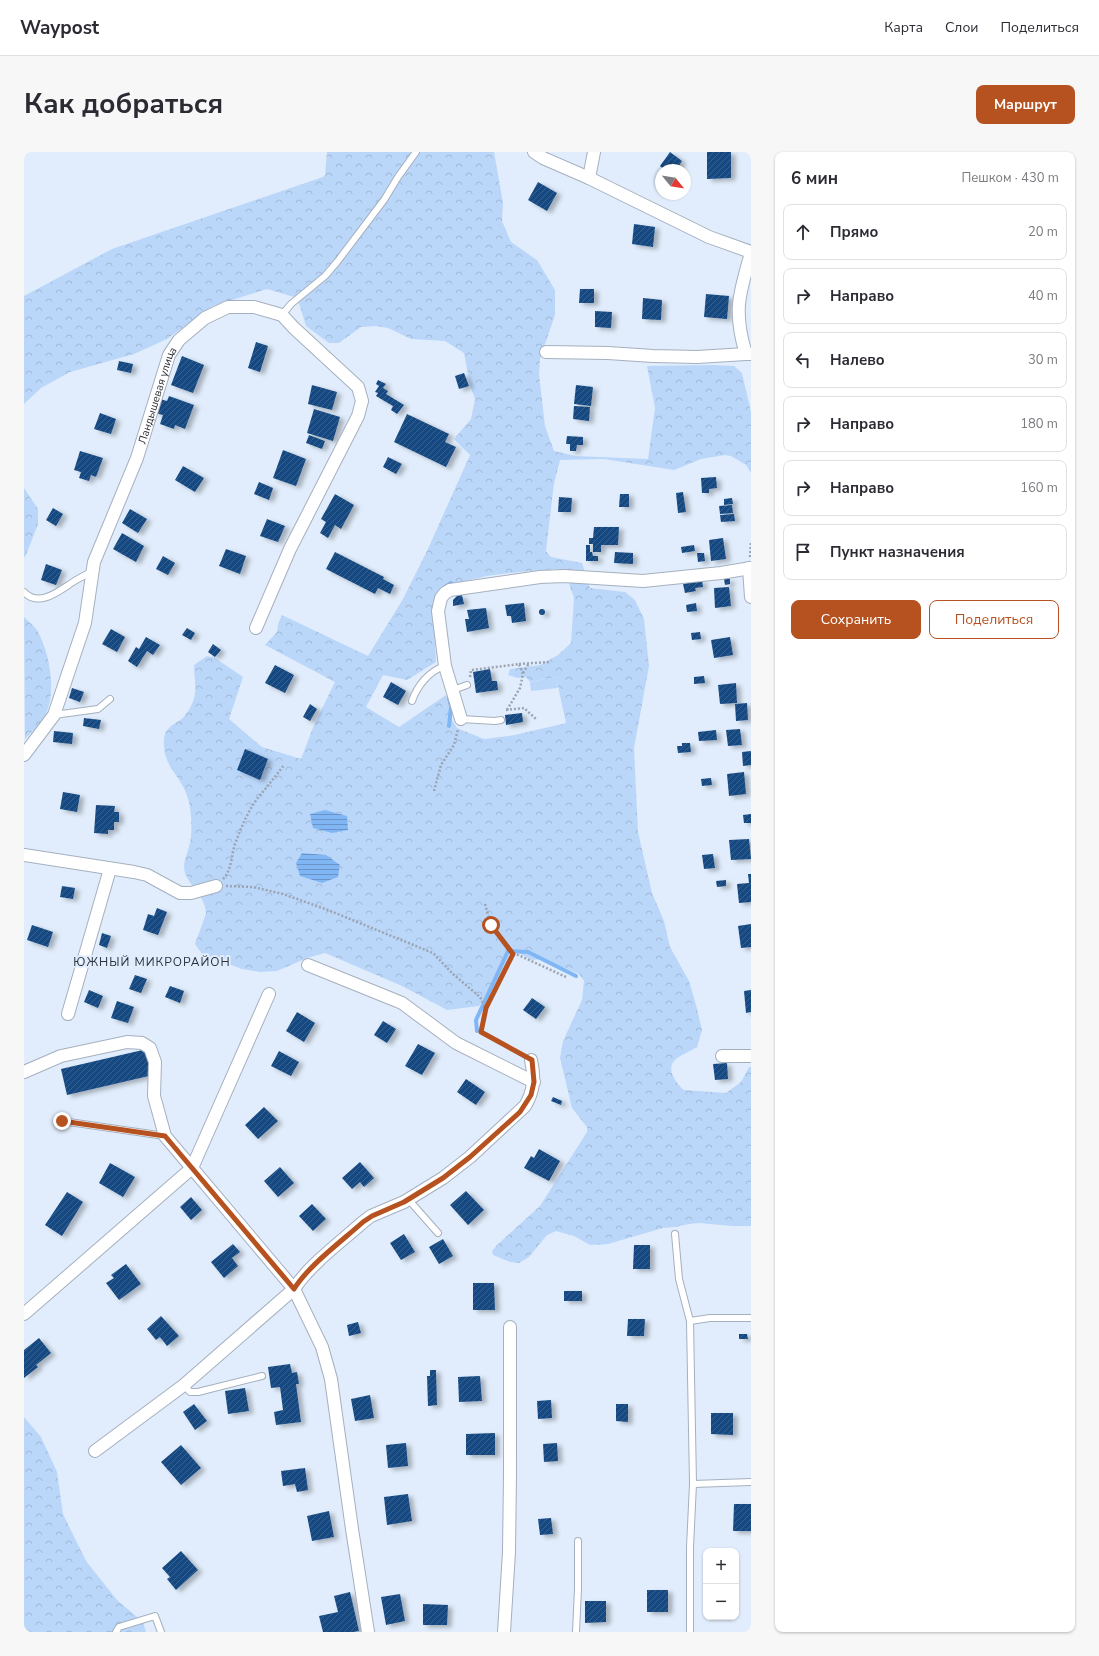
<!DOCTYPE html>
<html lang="ru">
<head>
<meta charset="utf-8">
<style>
  :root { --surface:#fff; --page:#f7f7f7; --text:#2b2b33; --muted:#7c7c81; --line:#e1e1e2; --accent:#b65120 }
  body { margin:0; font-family:"Nunito Sans",sans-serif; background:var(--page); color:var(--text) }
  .controls { position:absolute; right:12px; bottom:12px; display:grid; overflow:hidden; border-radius:8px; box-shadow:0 1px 3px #0004 }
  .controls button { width:36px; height:36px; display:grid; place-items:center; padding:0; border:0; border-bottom:1px solid var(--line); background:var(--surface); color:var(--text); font:20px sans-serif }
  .compass { position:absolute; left:631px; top:12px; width:36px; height:36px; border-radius:50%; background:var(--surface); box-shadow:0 1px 3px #0004; rotate:120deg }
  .stop { position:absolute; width:12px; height:12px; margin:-9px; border:3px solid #b65120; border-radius:50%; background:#fff }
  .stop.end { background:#b65120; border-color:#fff; box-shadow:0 1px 4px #0008 }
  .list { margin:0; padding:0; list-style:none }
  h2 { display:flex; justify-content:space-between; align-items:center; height:52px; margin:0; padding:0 16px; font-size:17px }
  h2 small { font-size:13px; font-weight:400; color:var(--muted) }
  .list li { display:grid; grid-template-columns:26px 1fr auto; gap:12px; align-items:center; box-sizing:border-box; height:56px; margin:0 8px 8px; padding:0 8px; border:1px solid var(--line); border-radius:8px }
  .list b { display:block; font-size:15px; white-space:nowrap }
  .list em { font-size:13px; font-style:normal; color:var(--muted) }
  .actions { display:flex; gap:8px; padding:12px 16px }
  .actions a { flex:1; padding:9px 0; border:1px solid var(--accent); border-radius:8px; text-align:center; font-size:14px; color:var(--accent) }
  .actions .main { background:var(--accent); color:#fff }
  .icon { flex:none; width:22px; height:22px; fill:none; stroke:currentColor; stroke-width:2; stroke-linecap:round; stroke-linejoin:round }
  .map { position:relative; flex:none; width:727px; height:1480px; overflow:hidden; border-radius:8px }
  header { display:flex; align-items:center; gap:24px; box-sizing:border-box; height:56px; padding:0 20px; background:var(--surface); border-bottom:1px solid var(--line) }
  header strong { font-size:19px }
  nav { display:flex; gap:22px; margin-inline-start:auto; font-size:14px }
  .intro { display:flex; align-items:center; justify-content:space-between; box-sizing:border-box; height:96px; padding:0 24px }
  h1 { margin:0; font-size:28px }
  .button { padding:10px 18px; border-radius:8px; background:var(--accent); color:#fff; font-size:14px; font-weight:700 }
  main { display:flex; gap:24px; padding:0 24px }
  aside { flex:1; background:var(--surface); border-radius:8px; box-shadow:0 1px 3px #0004 }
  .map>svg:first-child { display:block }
  .green { fill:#bad7fa }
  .forest { fill:url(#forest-crowns); fill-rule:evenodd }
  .water { fill:url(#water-rules) }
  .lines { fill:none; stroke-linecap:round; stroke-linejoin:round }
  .stream { stroke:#81b6f5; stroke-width:4 }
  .building { fill:url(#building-hatch); filter:url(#shadow) }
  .service-casing { stroke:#a5b0be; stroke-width:8 }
  .minor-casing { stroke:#a5b0be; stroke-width:14 }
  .path { stroke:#9ba4b0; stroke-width:2.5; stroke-dasharray:2 2; stroke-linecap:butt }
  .service { stroke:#fff; stroke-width:6 }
  .minor { stroke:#fff; stroke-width:12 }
  .route { stroke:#b65120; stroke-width:5 }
  .labels { text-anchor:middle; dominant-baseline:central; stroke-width:4; stroke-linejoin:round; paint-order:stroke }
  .street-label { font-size:11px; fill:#272c31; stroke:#e1edfc }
  .neighbourhood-label { font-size:12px; letter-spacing:1px; fill:#2a333e; stroke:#e1edfc }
</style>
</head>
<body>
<header>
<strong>Waypost</strong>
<nav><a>Карта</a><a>Слои</a><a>Поделиться</a></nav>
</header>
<div class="intro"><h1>Как добраться</h1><a class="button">Маршрут</a></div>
<main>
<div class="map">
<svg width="727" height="1480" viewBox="0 0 727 1480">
  <defs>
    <pattern id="forest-crowns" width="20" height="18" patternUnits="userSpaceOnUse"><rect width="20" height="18" fill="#bad7fa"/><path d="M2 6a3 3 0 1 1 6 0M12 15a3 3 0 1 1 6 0" fill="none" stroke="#a0b9d7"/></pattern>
    <pattern id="water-rules" width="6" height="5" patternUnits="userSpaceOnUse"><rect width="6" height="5" fill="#81b6f5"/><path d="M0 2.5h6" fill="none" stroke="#6a94c7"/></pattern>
    <pattern id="building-hatch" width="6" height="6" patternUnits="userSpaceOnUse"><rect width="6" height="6" fill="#174a81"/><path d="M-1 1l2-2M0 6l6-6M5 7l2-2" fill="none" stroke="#38628e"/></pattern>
    <filter id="shadow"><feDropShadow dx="4.5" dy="2.5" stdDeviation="2" flood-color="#0004"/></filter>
  </defs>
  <rect width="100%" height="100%" fill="#e1edfc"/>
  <path class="green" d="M 532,525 L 534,536 L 507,539 L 506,530 Z"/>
  <path class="forest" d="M 303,0 L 470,0 L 479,51 L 478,69 L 487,90 L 513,108 L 531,138 L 531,163 L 516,207 L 515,222 L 521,274 L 530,299 L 552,304 L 624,307 L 631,256 L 623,214 L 689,213 L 710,214 L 718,221 L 727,260 L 727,321 L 722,313 L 707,304 L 701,303 L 677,307 L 650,318 L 580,307 L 536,308 L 530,331 L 522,399 L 527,405 L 558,411 L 566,436 L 601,440 L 611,448 L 620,467 L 625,514 L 610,596 L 614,680 L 628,741 L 640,769 L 646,795 L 665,829 L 672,853 L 678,878 L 673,895 C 667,899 656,903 651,908 C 641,917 653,932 660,938 L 702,941 L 717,930 L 725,915 L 727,915 L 727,1074 L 708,1074 L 675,1071 L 665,1072 L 651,1075 L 639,1076 L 584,1092 L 566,1093 L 550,1084 L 532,1079 L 523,1083 L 505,1105 L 495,1111 L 486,1110 L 469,1103 L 468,1099 L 473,1093 L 516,1054 L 563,980 L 563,975 L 548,956 L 536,906 L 539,889 L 558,848 L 560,829 L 555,822 L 519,807 L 507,808 L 488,797 L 472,832 L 455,854 L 423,858 L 378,834 L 301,801 L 283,806 L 253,819 L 236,820 L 218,817 L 178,802 L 171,792 C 173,786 182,763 182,761 C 181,744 167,736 161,721 C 158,712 163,703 165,695 C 169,681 168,654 162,641 C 156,625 141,614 140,595 C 138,571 154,574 162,562 C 165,559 166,555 168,552 C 174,539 170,526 170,513 L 183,504 L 191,506 L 219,525 L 205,567 L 238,595 L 277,607 L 290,573 L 311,530 L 241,493 L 253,480 L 254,472 L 258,463 L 344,504 L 379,447 L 403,399 L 446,303 L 430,287 L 447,267 L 451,247 L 446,233 L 440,201 L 421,189 L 387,187 L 364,176 L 352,174 L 337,175 L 315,191 L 305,191 L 282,174 L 275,151 L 270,145 L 243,137 L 189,154 L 143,187 L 110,202 L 46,220 L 17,236 L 0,252 L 0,144 L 88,97 L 299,25 L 301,23 ZM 534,417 L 542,423 L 550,446 L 547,491 L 534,503 L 516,513 L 486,517 L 484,523 L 494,526 L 502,525 L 506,530 L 532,525 L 542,571 L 491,583 L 460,587 L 433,576 L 427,566 L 422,543 L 375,575 L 342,555 L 359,523 L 383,528 L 412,510 L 409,452 C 413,448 417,442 422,438 C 441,422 508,419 534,417 Z
    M 0,336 L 14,357 L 14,372 L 2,403 L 0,406 Z
    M 0,465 C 4,469 9,473 13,478 C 26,501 33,540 21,564 C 17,573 7,580 1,587 Z
    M 0,1265 L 17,1285 L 33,1320 L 39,1362 L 62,1409 L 93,1448 L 119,1470 L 122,1480 L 0,1480 Z"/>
  <path class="water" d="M 301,658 L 323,664 L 324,678 L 308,681 L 289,676 L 286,662 Z
    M 278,701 L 302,703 L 316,713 L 314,725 L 298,731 L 276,724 L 272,711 Z"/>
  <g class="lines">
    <path class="stream" d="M 421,435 L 427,431
      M 425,574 L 427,555 L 425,547
      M 453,879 L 452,868 L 484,799 L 504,800 L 552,824"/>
  </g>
  <path class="building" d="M 646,0 L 658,9 L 652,18 L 641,18 L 636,14 Z
    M 683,0 L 707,0 L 707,26 L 683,27 Z
    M 514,30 L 533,41 L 523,59 L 504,48 Z
    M 610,72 L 631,75 L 629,95 L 608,92 Z
    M 556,137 L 570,137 L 570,151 L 555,151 Z
    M 682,142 L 705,144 L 703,167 L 680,165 Z
    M 619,146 L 638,148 L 637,168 L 618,167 Z
    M 571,159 L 588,160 L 587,176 L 571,175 Z
    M 232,190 L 244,194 L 236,220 L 224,216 Z
    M 158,204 L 180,213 L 169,241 L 147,233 Z
    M 95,209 L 109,212 L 107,221 L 93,218 Z
    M 440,221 L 445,234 L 435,237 L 431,224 Z
    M 354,228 L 362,232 L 359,236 L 364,239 L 362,242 L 380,253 L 373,262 L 367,258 L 369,254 L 352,244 L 354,241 L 351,240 L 355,234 L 352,232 Z
    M 288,233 L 313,240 L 308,258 L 284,252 Z
    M 552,233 L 569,235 L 567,254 L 550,252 Z
    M 145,244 L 170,253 L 161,277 L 151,273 L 150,277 L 136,272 L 139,263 L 131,261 L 136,247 L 143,249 Z
    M 550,254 L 566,255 L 565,269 L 549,267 Z
    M 290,257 L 316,265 L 309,289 L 283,281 Z
    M 76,261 L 92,267 L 87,282 L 70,277 Z
    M 383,262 L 425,282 L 421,290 L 432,295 L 422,315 L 370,290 Z
    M 285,283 L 301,289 L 298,297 L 282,291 Z
    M 543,284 L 559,285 L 559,293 L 553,293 L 552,299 L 546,299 L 546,292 L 542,292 Z
    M 259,298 L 282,307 L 272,334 L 249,326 Z
    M 56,299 L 79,306 L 72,325 L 67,323 L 65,329 L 55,326 L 57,320 L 50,318 Z
    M 364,305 L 378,312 L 372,322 L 359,315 Z
    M 159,314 L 180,326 L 171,340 L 151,328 Z
    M 692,325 L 693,336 L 685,337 L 685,341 L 678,341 L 677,326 Z
    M 235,330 L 249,336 L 245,348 L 230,342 Z
    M 659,340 L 662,360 L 654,361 L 652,341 Z
    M 311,342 L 330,353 L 317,377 L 311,373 L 304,386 L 296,381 L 302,370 L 297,367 Z
    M 596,342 L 605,342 L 605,355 L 595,355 Z
    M 535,345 L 548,346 L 547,360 L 534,360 Z
    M 708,346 L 709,352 L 700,353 L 700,347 Z
    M 708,353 L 709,361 L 696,362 L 695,354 Z
    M 29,356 L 39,362 L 32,374 L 22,368 Z
    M 106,357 L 123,367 L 114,381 L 98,371 Z
    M 710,362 L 711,369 L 697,370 L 696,363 Z
    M 243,367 L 261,374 L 254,390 L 236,384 Z
    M 570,375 L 595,375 L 594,393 L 577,393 L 577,400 L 569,400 L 569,392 L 565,392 L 565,386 L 569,386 Z
    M 98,381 L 120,394 L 112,410 L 89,397 Z
    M 699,386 L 702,407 L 687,409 L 685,388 Z
    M 562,393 L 566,393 L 566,400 L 568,400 L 569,404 L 574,404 L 574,409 L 562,409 Z
    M 670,393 L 671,399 L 658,401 L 657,395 Z
    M 202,397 L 222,404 L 216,422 L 195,414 Z
    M 311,400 L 360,425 L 359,427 L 370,433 L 366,442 L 354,436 L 351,442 L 302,417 Z
    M 591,400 L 609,401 L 609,412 L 590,411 Z
    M 673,401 L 680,401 L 681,409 L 674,410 Z
    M 139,404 L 151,411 L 144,423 L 132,417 Z
    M 22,412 L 38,418 L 32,433 L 17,428 Z
    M 700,427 L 706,427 L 706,432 L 701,433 Z
    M 678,428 L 679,435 L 671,436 L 672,439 L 661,441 L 659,432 Z
    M 705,435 L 707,454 L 691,456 L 690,436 Z
    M 438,443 L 440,452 L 429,454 L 429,448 L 433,444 Z
    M 500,451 L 502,469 L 488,471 L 487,464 L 483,464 L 481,453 Z
    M 672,451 L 673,459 L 663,460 L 662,453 Z
    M 462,456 L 465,476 L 443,480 L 441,467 L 445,467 L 443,458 Z
    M515 460a3 3 0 1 1 6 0a3 3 0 1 1-6 0Z
    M 163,476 L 171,481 L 167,488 L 158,483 Z
    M 87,477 L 101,485 L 93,500 L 78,492 Z
    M 676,480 L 677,487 L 668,488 L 667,481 Z
    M 122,485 L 136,493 L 129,503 L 123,499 L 113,515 L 104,509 L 112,495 L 115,497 Z
    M 706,485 L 709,503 L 690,506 L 687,488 Z
    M 189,492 L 197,498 L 191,505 L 184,500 Z
    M 251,513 L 270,523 L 261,541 L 241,531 Z
    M 466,517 L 468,529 L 473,529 L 474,538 L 452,541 L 449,520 Z
    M 680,524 L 681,531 L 670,532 L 670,525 Z
    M 367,530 L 382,539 L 374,553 L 359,545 Z
    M 712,531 L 713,551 L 696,552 L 694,533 Z
    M 48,536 L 60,540 L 56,550 L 45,546 Z
    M 723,551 L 724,568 L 712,569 L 711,552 Z
    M 286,552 L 293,557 L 286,569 L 279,565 Z
    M 498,561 L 499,570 L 482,573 L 481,563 Z
    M 60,566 L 77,568 L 75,577 L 59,574 Z
    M 716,577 L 718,593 L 704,594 L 702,578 Z
    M 692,578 L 693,588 L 675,589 L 674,580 Z
    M 30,579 L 49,581 L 48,592 L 29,590 Z
    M 658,591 L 666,591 L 667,600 L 654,601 L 653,594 L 658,594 Z
    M 221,597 L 244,607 L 236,628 L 213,618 Z
    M 727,599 L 727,613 L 719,614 L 718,600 Z
    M 720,620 L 722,642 L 705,644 L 703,622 Z
    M 687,626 L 688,633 L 678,634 L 677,627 Z
    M 39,640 L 56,643 L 53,660 L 36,657 Z
    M 72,653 L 91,654 L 90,660 L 95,660 L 95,670 L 90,670 L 90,678 L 84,678 L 84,682 L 70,681 Z
    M 727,662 L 727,671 L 720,671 L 719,663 Z
    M 725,687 L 727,707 L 707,708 L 705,688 Z
    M 689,702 L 691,716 L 680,717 L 678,703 Z
    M 724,722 L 727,722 L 727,750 L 715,751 L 713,732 L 725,731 Z
    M 702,728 L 702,734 L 693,735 L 692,729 Z
    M 38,734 L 51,736 L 49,747 L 36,745 Z
    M 133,756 L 143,760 L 134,783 L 119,778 L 124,762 L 130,764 Z
    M 727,772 L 727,795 L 717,796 L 714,774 Z
    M 8,773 L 29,780 L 24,795 L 3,788 Z
    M 78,781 L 87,784 L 83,796 L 75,793 Z
    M 111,823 L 123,827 L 117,841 L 105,837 Z
    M 146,834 L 160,839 L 156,851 L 141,845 Z
    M 65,838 L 79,844 L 74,856 L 60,850 Z
    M 727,838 L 727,860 L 722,861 L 720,839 Z
    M 508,846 L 521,855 L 512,867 L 499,858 Z
    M 93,849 L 110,855 L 104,871 L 87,866 Z
    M 273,860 L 291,871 L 280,890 L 262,879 Z
    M 359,869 L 372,877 L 363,891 L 350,883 Z
    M 394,892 L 411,901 L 398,923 L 381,914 Z
    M 123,897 L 129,923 L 43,943 L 37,917 Z
    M 255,899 L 275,910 L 267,924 L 247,914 Z
    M 703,911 L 704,927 L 691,928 L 689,912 Z
    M 442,927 L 461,940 L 452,953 L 433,940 Z
    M 529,945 L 538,949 L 537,953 L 527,949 Z
    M 240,955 L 254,969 L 234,987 L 221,973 Z
    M 515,997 L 536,1009 L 525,1029 L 500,1016 L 507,1004 L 510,1006 Z
    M 336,1010 L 350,1026 L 340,1035 L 336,1030 L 328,1037 L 318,1026 Z
    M 86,1011 L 111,1025 L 99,1045 L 75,1031 Z
    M 256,1015 L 270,1031 L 254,1045 L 240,1029 Z
    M 442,1039 L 460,1058 L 444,1073 L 426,1053 Z
    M 43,1040 L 59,1050 L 38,1084 L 21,1073 Z
    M 167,1045 L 178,1058 L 167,1068 L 156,1055 Z
    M 288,1052 L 302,1067 L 289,1079 L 275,1064 Z
    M 380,1082 L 391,1100 L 377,1108 L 366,1091 Z
    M 419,1087 L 429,1104 L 415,1112 L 405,1095 Z
    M 209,1092 L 216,1100 L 208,1106 L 214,1114 L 200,1126 L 187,1110 Z
    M 610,1093 L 626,1093 L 626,1117 L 609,1117 Z
    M 102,1112 L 117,1132 L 95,1148 L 82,1131 L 90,1126 L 87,1123 Z
    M 449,1131 L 470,1131 L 471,1158 L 449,1158 Z
    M 540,1139 L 558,1139 L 558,1149 L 540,1149 Z
    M 137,1164 L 155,1184 L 143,1194 L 136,1185 L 132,1188 L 123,1177 Z
    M 604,1167 L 621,1167 L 620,1184 L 603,1184 Z
    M 334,1170 L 337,1181 L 325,1184 L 323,1173 Z
    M 715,1182 L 723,1182 L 724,1187 L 715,1187 Z
    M 15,1186 L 27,1201 L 12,1213 L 14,1215 L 0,1226 L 0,1198 Z
    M 266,1212 L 268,1221 L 273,1220 L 275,1232 L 272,1232 L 277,1270 L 252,1273 L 250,1260 L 259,1258 L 256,1235 L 247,1236 L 244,1215 Z
    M 406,1218 L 412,1218 L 413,1253 L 404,1254 L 403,1224 L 406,1224 Z
    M 456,1224 L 458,1249 L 435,1250 L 434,1225 Z
    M 221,1236 L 225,1259 L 204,1262 L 201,1239 Z
    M 346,1243 L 350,1266 L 331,1269 L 327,1247 Z
    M 527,1248 L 528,1266 L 514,1267 L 513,1249 Z
    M 170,1252 L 183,1269 L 171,1278 L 159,1260 Z
    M 592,1252 L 604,1252 L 604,1270 L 592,1269 Z
    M 687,1261 L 709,1261 L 709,1283 L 687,1282 Z
    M 471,1281 L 471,1303 L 442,1303 L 442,1282 Z
    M 382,1291 L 384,1314 L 364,1316 L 362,1293 Z
    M 533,1291 L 534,1309 L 520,1310 L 519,1292 Z
    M 157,1293 L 177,1316 L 157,1333 L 137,1310 Z
    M 281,1316 L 284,1338 L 273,1340 L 271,1332 L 259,1334 L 257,1319 Z
    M 384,1342 L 388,1369 L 363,1373 L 360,1345 Z
    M 710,1352 L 727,1352 L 727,1379 L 709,1379 Z
    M 305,1359 L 310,1385 L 288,1389 L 283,1364 Z
    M 527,1366 L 529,1382 L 516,1383 L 514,1367 Z
    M 157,1399 L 174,1418 L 152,1438 L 143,1427 L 146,1425 L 138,1416 Z
    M 623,1438 L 644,1438 L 644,1460 L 623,1460 Z
    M 326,1440 L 335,1479 L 329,1480 L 299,1480 L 295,1464 L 314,1460 L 310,1444 Z
    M 376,1442 L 381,1469 L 362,1473 L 357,1445 Z
    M 561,1449 L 582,1449 L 582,1470 L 561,1471 Z
    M 399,1452 L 424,1453 L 423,1473 L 399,1473 Z"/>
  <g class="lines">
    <defs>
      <path id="service" d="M 258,163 L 267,152 L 301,124 L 313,110 L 360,48 L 374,25 L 392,0
        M 0,440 C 15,456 35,439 49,430 C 55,426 62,423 68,419
        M 429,538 L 443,533
        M 388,549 C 393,534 405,519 421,514
        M 30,563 L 74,557 L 86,547
        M 437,567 L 471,569 L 477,568
        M 38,969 L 141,984
        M 384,1047 L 414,1081
        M 651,1082 L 655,1127 L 666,1169
        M 160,1233 L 166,1240 L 174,1240 L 238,1224
        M 669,1332 L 727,1330
        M 92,1480 L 95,1475 L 131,1464 L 137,1480
        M 552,1480 L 554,1437 L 554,1389
        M 666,1480 L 666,1395 L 669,1332 L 666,1169 L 686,1166 L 727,1166"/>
      <g id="minor">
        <path d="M 510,0 L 519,6 L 565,26 L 685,85 L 727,100"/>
        <path d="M 565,26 L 570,0"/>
        <path d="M 727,101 C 715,142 709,160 722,202 L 727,202"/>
        <path d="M 522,200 L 584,201 L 629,204 L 673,205 L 722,202"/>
        <path d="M 725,416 L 727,445"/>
        <path d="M 437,567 L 421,514 L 414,459 L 417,446 L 421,441 L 426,438 L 516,425 L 540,424 L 619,429 L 697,421 L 727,416"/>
        <path id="s1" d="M 0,603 L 30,563 L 61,471 L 70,410 L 113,306 L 145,203 L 155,188 L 181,166 L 204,155 L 230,155 L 258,163 L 270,176 L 334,235 L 338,249 L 334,264 L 266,397 L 232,476"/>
        <path d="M 0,703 L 110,720 L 123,723 L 156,741 L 167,741 L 192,734"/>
        <path d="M 284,813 L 378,851 L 432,891 L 510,930"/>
        <path d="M 44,862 L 86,717"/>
        <path d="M 698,904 L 727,904"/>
        <path d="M 0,920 L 37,904 L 103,890 L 118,891 L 126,896 L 131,910 L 130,944 L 141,984 L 270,1137 L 298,1195 L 307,1227 L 328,1377 L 344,1480"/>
        <path d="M 0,1162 L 168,1016 L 245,842"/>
        <path d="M 71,1299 L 160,1233 L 270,1137 C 285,1113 318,1089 339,1070 L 347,1064 L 380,1050 L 419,1026 L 446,1005 L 501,954 C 510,939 511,926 507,908"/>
        <path d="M 480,1480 L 485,1400 L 486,1322 L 486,1175"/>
      </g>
    </defs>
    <use href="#service" class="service-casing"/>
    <use href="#minor" class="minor-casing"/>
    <path class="path" d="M 726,405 L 727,390
      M 495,512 L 525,510
      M 499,521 L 505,511
      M 446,525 L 447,518 L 495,512 L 499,522 L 496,536 L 483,558
      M 482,558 L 500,556 L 512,567
      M 410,639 L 417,613 L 430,593 L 434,577
      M 199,727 C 208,718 207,704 211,692 C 217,676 223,661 233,647 C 242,636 251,625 260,613
      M 202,734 L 229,735 L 259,742 L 304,758 L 409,801 L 429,822 L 456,845 L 462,857 L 457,880 L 498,902
      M 461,752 L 467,773 L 483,792 L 489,802
      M 463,856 L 489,802 L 492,802 L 542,825"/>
    <use href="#service" class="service"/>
    <use href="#minor" class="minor"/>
  </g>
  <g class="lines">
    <path class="route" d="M 38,969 L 141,984 L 270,1137 C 285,1113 318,1089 339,1070 L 348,1064 L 380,1050 L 419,1026 L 446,1005 L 496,960 L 507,943 L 510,930 L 508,908 L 457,880 L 462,856 L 489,802 L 467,773"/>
  </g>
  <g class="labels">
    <g class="street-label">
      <text stroke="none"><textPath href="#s1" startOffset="387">Ландышевая улица</textPath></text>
    </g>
    <g class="neighbourhood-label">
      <text x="128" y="810">ЮЖНЫЙ МИКРОРАЙОН</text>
    </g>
  </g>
</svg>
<div class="controls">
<button>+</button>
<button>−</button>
</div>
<svg class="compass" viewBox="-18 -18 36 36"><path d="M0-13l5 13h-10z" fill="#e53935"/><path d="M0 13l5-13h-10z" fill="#7c7c81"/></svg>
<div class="stop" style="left:467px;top:773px"></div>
<div class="stop end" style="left:38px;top:969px"></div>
</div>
<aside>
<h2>6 мин<small>Пешком · 430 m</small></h2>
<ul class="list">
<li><svg class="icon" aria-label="ahead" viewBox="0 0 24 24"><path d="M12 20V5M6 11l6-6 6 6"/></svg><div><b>Прямо</b></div><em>20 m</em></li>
<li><svg class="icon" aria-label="right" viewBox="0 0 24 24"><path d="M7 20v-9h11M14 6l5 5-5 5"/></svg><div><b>Направо</b></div><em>40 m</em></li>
<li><svg class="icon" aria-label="left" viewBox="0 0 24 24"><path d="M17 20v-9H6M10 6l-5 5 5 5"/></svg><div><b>Налево</b></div><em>30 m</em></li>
<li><svg class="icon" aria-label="right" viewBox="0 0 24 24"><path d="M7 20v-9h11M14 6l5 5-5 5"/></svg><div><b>Направо</b></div><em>180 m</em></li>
<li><svg class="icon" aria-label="right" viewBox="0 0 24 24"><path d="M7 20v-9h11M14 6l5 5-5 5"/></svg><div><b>Направо</b></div><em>160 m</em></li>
<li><svg class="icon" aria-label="arrive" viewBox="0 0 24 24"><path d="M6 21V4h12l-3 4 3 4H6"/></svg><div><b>Пункт назначения</b></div></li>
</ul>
<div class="actions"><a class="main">Сохранить</a><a>Поделиться</a></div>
</aside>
</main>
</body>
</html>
